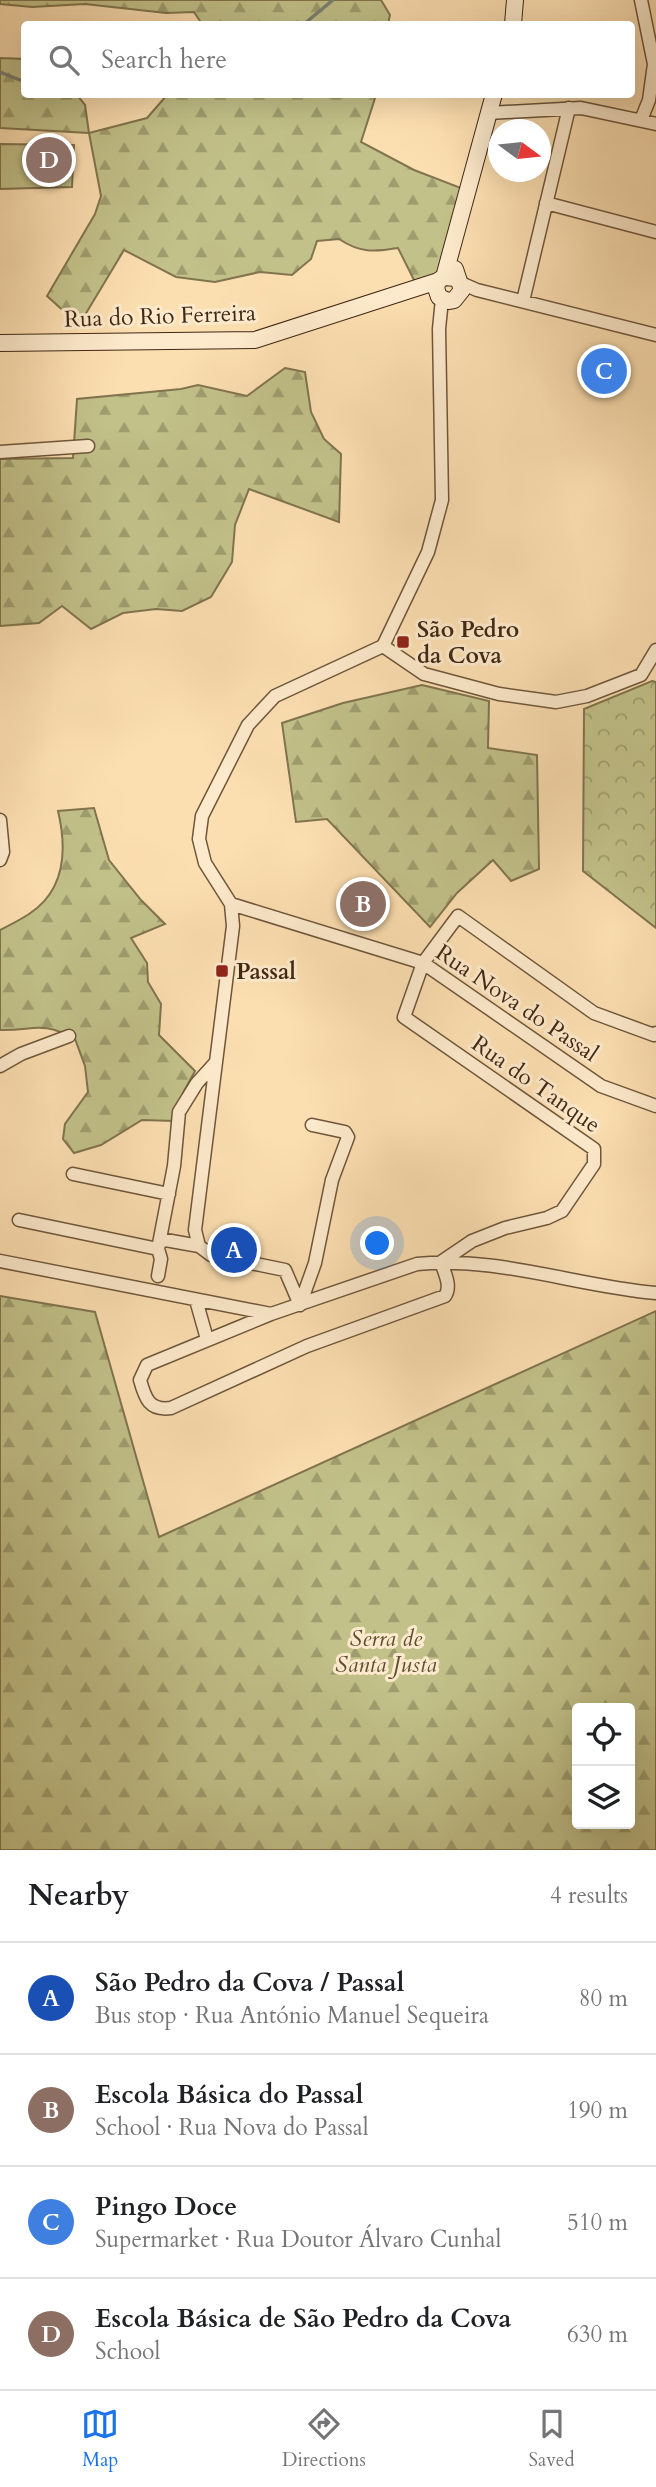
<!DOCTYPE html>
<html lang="en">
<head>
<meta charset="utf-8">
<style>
  :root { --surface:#fff; --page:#f6f6f6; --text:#202124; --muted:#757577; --line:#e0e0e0; --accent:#1a73e8 }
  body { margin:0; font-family:Cardo,serif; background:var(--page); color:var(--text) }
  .controls { position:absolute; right:21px; bottom:21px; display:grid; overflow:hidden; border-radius:7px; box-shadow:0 7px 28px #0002 }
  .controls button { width:63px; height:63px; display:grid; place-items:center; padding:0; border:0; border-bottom:2px solid var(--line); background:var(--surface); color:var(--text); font:35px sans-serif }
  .compass { position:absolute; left:488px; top:119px; width:63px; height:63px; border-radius:50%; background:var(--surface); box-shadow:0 7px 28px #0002; rotate:105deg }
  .you { position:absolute; left:378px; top:1244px; width:24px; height:24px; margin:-18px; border:5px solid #fff; border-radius:50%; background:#1a73e8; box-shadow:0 0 0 10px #1a73e833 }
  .badge { display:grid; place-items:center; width:46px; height:46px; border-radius:50%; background:var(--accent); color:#fff; font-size:23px; font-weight:700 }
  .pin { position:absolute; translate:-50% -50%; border:4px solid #fff; box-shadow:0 2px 7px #0006 }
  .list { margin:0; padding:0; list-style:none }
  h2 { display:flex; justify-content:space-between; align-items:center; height:91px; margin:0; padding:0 28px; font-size:30px }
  h2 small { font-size:23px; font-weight:400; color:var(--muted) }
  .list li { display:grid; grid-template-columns:46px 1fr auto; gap:21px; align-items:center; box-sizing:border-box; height:112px; padding:0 28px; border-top:2px solid var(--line) }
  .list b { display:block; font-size:26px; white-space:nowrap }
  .list p { margin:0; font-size:23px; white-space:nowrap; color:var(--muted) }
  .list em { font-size:23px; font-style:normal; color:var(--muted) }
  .icon { flex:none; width:38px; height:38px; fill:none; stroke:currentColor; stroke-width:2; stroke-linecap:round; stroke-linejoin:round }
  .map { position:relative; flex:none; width:656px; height:1850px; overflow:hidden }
  .search { position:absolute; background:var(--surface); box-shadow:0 7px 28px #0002; left:21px; right:21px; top:21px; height:77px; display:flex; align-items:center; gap:18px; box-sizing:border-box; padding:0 24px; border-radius:7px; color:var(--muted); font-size:26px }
  .sheet { height:539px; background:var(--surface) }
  nav { display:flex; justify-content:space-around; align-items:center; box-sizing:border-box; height:98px; border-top:2px solid var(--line); background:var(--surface); font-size:19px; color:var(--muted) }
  nav a { display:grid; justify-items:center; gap:4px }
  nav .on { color:var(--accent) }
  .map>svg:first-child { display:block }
  .grass { fill:#c2c189; stroke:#81744e; stroke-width:2 }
  .forest { fill:url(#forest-firs); stroke:#81744e; stroke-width:2; fill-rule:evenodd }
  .park { fill:url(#park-crowns); stroke:#81744e; stroke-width:2 }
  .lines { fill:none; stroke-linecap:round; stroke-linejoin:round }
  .stream { stroke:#7a8073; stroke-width:3.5 }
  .street-casing { stroke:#6f563b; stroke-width:15 }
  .secondary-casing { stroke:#402814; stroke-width:18 }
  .street { stroke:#fdeacc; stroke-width:12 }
  .secondary { stroke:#fdeacc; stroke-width:16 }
  .poi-dot { fill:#8f2418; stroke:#fdeacc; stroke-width:2.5 }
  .labels { text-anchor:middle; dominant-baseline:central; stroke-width:6; stroke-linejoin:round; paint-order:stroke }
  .street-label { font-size:23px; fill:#402814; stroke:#fdeacc }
  .poi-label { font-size:23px; font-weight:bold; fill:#402814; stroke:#fdeacc; text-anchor:start }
  .park-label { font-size:23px; font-style:italic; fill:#604e31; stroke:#fdeacc }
</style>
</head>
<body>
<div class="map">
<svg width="656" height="1850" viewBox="0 0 656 1850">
  <defs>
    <pattern id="forest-firs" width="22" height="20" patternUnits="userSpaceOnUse" patternTransform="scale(1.75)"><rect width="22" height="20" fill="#c2c189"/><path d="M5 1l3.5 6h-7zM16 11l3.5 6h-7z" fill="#9f9d6f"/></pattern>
    <pattern id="park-crowns" width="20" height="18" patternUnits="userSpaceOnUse" patternTransform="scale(1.75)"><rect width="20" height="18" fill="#c2c189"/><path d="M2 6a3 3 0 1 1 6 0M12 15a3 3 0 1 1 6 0" fill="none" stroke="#9f9d6f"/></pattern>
  </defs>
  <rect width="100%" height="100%" fill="#fcdfb1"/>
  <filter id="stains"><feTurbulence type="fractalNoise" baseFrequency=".00286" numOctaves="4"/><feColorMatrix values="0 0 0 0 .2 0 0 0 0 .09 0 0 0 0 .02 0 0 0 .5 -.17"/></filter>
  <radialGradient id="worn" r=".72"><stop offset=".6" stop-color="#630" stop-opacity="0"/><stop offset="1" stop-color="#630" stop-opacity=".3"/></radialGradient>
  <path class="grass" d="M 0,144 L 74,145 L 72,187 L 0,189 Z"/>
  <path class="forest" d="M 0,0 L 381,0 L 390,15 L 388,24 L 202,24 L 194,12 L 166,13 L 85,4 L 32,7 L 0,4 Z
    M 0,58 L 24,59 L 24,94 L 77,95 L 85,105 L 89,133 L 147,118 L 167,95 L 376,95 L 361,142 L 414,170 L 461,188 L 441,269 L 434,276 L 415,282 L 398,248 C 374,252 360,253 339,239 L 317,241 L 311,259 L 292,275 L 260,272 L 215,282 L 176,277 L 124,250 L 79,325 L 47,296 L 95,214 L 101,196 L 89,133 L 0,128 Z
    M 285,368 L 305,372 L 311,412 L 324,439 L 341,454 L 339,522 L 249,489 L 235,525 L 232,562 L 211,597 L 182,611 L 156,609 L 123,613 L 91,629 L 62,606 L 39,623 L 0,626 L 0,459 L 73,458 L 77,399 L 181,389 L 198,385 L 247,396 Z
    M 422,685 L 489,701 L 488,748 L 537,755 L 539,869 L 511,881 L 493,860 L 457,893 L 430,927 L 327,819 L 296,822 L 282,723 L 343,703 Z
    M 94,808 L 109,860 L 141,900 L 165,924 L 131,938 L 147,963 L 148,982 L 161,1004 L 159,1035 L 195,1071 L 183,1093 L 174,1121 L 142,1120 L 101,1145 L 74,1153 L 63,1139 L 65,1124 L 88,1092 L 85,1066 L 75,1039 C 40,1020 34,1031 0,1030 L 0,930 C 10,925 20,920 29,914 C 66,890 67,849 58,811 Z
    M 0,1296 L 95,1312 L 159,1537 L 656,1311 L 656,1850 L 0,1850 ZM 577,1708 L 630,1708 L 630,1824 L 577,1824 Z"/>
  <path class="park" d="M 652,681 L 656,682 L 656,928 L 583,871 L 584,709 Z"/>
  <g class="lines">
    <path class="stream" d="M 304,24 L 333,0
      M 0,72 L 20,80 L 24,79"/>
    <defs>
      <path id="street" d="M 641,0 L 654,64 L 649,100 L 641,120
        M 489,113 L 581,108 L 656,124
        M 546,203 L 656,232
        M 461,283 L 477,290 L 656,335
        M 523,301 L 569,108
        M 0,452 L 88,446
        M 383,646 L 428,552 L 442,500 L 439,329 L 442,299
        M 383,646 L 424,674 L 499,694 L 556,702 L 587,696 L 641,675 L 656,650
        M 0,820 L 3,852 L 0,860
        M 231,904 L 423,963 L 601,1086 L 656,1106
        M 0,1066 L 21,1054 L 69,1036
        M 73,1174 L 169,1194
        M 19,1220 L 158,1249
        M 160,1239 L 199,1246
        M 0,1261 L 271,1314 L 417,1264 C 498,1256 576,1286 656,1293
        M 158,1276 L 161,1259 L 158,1249 L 174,1166 L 179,1112 L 197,1083 L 216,1062
        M 196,1300 L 207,1339
        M 300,1305 L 285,1270 L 211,1255 L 199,1246 L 195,1230 L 233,926 L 231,904 L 205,863 L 199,839 L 202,816 L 248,725 L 275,696 L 383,646
        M 300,1305 L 315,1263 L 332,1180 L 348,1137 L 345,1132 L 312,1125
        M 271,1314 L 147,1365 L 140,1380 C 145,1398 149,1411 171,1408 L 307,1346 L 445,1296 C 452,1286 444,1272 441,1262 L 472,1241 L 505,1228 L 547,1218 L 562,1211 L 594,1164 L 594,1149 L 404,1017 L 423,963 L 458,916 L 594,1013 L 654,1035 L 656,1033"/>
      <path id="secondary" d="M 513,24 L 515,0
        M 444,277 L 494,94
        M 438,281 L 436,288 L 439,297 L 448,301 L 454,300 L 462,290 L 455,269
        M 0,343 L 255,340 L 438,281 L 444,277 L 456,278"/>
    </defs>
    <use href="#street" class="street-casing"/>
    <use href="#secondary" class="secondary-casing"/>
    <use href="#street" class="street"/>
    <use href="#secondary" class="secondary"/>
  </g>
  <g class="poi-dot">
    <rect x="396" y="635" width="14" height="14" rx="3.5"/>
    <rect x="215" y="964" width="14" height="14" rx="3.5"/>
  </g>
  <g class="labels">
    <g class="street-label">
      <text transform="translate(160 316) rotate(-2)">Rua do Rio Ferreira</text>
      <text transform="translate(517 1003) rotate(34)">Rua Nova do Passal</text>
      <text transform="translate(536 1084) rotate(35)">Rua do Tanque</text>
    </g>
    <g class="poi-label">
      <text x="417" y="629">São Pedro<tspan x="417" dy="26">da Cova</tspan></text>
      <text x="236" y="971">Passal</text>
    </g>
    <g class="park-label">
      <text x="386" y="1638">Serra de<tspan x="386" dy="26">Santa Justa</tspan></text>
    </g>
  </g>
  <rect width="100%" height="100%" filter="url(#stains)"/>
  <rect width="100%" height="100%" fill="url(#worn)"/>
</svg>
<div class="controls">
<button><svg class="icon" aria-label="locate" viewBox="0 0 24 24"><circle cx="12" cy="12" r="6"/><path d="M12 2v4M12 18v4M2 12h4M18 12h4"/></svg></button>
<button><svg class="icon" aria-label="layers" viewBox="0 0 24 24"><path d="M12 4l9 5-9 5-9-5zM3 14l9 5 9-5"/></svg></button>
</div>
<svg class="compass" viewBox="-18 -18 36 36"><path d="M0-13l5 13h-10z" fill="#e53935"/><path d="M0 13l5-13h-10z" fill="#757577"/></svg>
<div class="you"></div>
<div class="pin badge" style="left:234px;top:1250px;background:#1a4fb4">A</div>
<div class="pin badge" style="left:363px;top:904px;background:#8d6e63">B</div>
<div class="pin badge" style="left:604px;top:371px;background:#3f7fe0">C</div>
<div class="pin badge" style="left:49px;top:160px;background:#8d6e63">D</div>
<div class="search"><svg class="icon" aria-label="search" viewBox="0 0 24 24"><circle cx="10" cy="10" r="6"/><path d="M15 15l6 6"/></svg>Search here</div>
</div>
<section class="sheet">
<h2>Nearby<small>4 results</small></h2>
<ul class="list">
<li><span class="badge" style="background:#1a4fb4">A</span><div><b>São Pedro da Cova / Passal</b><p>Bus stop · Rua António Manuel Sequeira</p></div><em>80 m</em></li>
<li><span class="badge" style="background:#8d6e63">B</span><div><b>Escola Básica do Passal</b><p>School · Rua Nova do Passal</p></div><em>190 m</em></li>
<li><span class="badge" style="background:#3f7fe0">C</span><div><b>Pingo Doce</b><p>Supermarket · Rua Doutor Álvaro Cunhal</p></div><em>510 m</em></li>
<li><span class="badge" style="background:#8d6e63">D</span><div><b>Escola Básica de São Pedro da Cova</b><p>School</p></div><em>630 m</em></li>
</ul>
</section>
<nav>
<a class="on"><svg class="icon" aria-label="map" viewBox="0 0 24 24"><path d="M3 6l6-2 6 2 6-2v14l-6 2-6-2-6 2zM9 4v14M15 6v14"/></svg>Map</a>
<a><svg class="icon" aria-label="directions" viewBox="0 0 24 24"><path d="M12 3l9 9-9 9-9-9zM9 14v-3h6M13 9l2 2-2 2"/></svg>Directions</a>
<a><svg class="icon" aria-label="saved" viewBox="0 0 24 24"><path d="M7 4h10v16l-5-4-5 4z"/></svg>Saved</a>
</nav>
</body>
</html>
